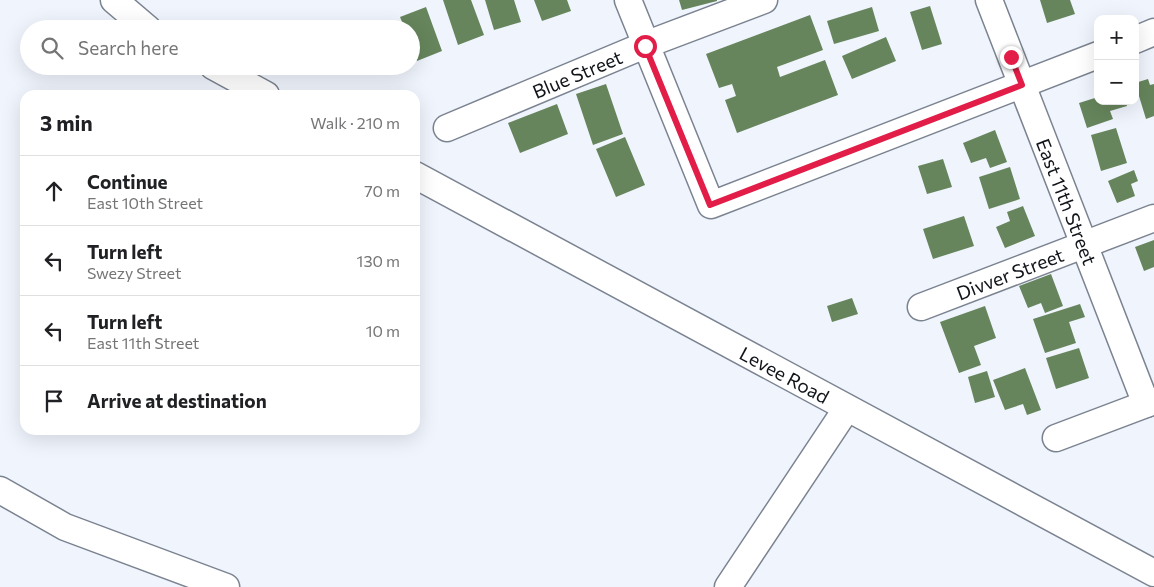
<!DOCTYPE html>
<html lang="en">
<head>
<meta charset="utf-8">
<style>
  :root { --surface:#fff; --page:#f2f2f2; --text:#202124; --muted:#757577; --line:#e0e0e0 }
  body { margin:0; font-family:Commissioner,sans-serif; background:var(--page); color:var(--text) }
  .controls { position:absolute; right:15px; top:15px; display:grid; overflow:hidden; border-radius:10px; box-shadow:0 5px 20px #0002 }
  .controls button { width:45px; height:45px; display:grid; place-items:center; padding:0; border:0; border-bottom:1px solid var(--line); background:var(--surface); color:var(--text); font:25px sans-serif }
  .stop { position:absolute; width:15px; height:15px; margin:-11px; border:4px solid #e11d48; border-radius:50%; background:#fff }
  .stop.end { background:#e11d48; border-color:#fff; box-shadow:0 1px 5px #0008 }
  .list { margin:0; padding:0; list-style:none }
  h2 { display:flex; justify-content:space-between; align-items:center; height:65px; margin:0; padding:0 20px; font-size:21px }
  h2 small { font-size:16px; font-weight:400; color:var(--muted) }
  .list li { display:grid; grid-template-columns:32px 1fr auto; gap:15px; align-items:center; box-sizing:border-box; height:70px; padding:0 20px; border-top:1px solid var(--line) }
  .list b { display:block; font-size:19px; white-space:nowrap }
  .list p { margin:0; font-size:16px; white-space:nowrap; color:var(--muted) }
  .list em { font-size:16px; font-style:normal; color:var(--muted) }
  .icon { flex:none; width:28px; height:28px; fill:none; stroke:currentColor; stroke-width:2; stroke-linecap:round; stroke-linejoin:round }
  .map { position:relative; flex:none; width:1154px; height:587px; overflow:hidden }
  .search { position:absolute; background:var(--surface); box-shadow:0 5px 20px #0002; left:20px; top:20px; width:400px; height:55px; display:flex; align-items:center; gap:12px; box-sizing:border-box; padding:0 18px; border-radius:28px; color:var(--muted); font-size:19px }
  .panel { position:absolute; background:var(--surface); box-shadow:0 5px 20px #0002; left:20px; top:90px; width:400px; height:345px; border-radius:15px }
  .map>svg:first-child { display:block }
  .building { fill:#66855c }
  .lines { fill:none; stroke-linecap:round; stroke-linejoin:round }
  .minor-casing { stroke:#7b8390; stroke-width:29 }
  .minor { stroke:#fff; stroke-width:26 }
  .route { stroke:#e11d48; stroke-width:6 }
  .labels { text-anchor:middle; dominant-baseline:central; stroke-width:4; stroke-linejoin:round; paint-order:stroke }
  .street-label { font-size:19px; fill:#101318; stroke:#fff }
</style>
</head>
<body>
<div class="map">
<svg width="1154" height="587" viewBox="0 0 1154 587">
  <rect width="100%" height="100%" fill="#eff4fd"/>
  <path class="building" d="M 443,0 L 471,0 L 484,35 L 458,45 Z
    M 485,0 L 514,0 L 521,22 L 494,30 Z
    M 534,0 L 567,0 L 571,11 L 542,21 Z
    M 679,0 L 717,0 L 717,1 L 682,10 Z
    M 1040,0 L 1070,0 L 1075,14 L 1047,23 Z
    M 930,6 L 942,44 L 922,50 L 910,12 Z
    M 426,7 L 442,51 L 417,61 L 411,46 L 411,29 L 405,29 L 400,17 Z
    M 872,7 L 879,31 L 834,44 L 827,21 Z
    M 810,15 L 823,50 L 777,67 L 780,77 L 825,60 L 838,95 L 737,133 L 725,100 L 736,96 L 732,84 L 719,88 L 706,54 Z
    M 886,37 L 896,61 L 852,79 L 842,56 Z
    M 1148,79 L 1150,85 L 1154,84 L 1154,116 L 1146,119 L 1135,83 Z
    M 606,84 L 623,134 L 593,145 L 576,94 Z
    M 1098,97 L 1098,101 L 1126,101 L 1127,106 L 1110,111 L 1113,119 L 1087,128 L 1079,103 Z
    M 557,104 L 568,134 L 520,153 L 508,123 Z
    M 1116,128 L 1127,163 L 1101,171 L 1091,135 Z
    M 995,130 L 1007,162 L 990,168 L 986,158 L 971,163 L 963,143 Z
    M 625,137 L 645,185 L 616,197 L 596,149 Z
    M 943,159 L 952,187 L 927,194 L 918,166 Z
    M 1010,167 L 1020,199 L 989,209 L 979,177 Z
    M 1134,170 L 1138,181 L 1131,184 L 1135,196 L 1117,203 L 1108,181 Z
    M 1023,206 L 1035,236 L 1005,248 L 996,227 L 1010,221 L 1007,212 Z
    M 964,216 L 974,246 L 933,259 L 923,229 Z
    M 1154,240 L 1154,267 L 1144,271 L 1135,247 Z
    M 1051,274 L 1063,306 L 1045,313 L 1041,303 L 1028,308 L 1019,286 Z
    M 852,298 L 858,314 L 832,322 L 827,306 Z
    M 1080,304 L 1085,317 L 1069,322 L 1076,343 L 1045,353 L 1033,319 Z
    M 985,306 L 996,338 L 974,346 L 981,365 L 959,373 L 940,322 Z
    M 1079,348 L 1089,378 L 1056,389 L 1046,358 Z
    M 1025,368 L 1041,410 L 1027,415 L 1023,404 L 1005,410 L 993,380 Z
    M 987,371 L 995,397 L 975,403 L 968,377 Z"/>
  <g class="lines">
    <defs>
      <g id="minor">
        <path d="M 114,0 L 148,29"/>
        <path d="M 628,0 L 711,205 L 1098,55"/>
        <path id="s1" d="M 989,0 L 1146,404"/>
        <path d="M 1135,40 L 1154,32"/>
        <path d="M 213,66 L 266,95"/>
        <path id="s2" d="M 447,128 L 645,45 L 764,0"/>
        <path id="s3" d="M 415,175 L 1154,573"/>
        <path id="s4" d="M 921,307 L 1154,218"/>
        <path d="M 1056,438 L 1154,401"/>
        <path d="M 0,490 L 65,527 L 226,587"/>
        <path d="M 728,587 L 847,408"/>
      </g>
    </defs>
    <use href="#minor" class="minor-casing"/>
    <use href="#minor" class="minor"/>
  </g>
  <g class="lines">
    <path class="route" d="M 645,46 L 710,205 L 1022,85 L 1011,57"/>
  </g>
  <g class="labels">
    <g class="street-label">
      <text stroke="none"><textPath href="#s2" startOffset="141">Blue Street</textPath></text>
      <text stroke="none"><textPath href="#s1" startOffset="216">East 11th Street</textPath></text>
      <text stroke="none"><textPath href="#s4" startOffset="95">Divver Street</textPath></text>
      <text stroke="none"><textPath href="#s3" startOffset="420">Levee Road</textPath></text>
    </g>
  </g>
</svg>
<div class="controls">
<button>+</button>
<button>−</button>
</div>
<div class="stop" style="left:645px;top:46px"></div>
<div class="stop end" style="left:1011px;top:57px"></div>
<div class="search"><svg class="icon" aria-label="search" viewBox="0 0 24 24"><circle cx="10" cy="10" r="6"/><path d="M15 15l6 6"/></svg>Search here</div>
<section class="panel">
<h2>3 min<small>Walk · 210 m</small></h2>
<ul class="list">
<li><svg class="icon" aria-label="ahead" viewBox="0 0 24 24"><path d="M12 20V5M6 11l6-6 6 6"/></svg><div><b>Continue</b><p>East 10th Street</p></div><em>70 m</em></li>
<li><svg class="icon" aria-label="left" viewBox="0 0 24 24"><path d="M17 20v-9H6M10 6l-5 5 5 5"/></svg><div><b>Turn left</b><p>Swezy Street</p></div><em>130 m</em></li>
<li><svg class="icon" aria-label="left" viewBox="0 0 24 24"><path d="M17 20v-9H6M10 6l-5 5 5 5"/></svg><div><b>Turn left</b><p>East 11th Street</p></div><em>10 m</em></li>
<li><svg class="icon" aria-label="arrive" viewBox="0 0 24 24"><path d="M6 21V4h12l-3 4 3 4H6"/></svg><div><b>Arrive at destination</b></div></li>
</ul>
</section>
</div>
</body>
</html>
